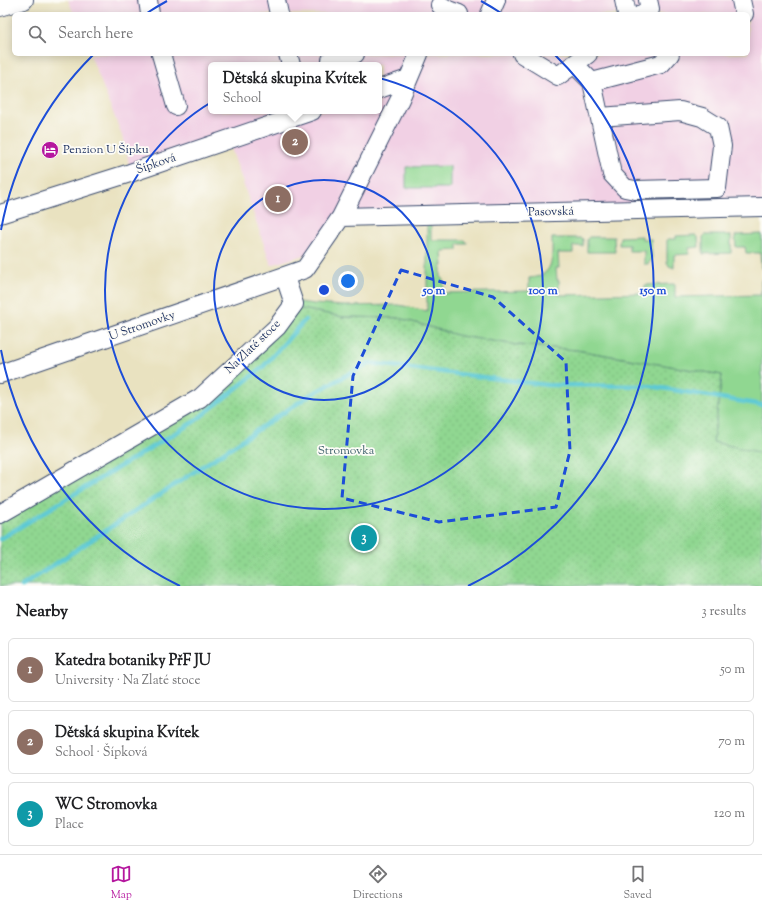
<!DOCTYPE html>
<html lang="en">
<head>
<meta charset="utf-8">
<style>
  :root { --surface:#fff; --page:#f6f6f6; --text:#202124; --muted:#757577; --line:#e0e0e0; --accent:#b5179e }
  body { margin:0; font-family:"Sorts Mill Goudy",serif; background:var(--page); color:var(--text) }
  .you { position:absolute; left:348px; top:281px; width:14px; height:14px; margin:-10px; border:3px solid #fff; border-radius:50%; background:#1a73e8; box-shadow:0 0 0 6px #1a73e833 }
  .badge { display:grid; place-items:center; width:26px; height:26px; border-radius:50%; background:var(--accent); color:#fff; font-size:13px; font-weight:700 }
  .pin { position:absolute; translate:-50% -50%; border:2px solid #fff; box-shadow:0 1px 4px #0006 }
  .popup { position:absolute; left:208px; top:62px; width:174px; height:52px; box-sizing:border-box; display:grid; place-content:center; border-radius:6px; background:var(--surface); filter:drop-shadow(0 1px 3px #0005); font-size:13px; white-space:nowrap; color:var(--muted) }
  .popup b { font-size:15px; color:var(--text) }
  .popup::after { content:''; position:absolute; left:50%; top:100%; margin-left:-8px; border:8px solid transparent; border-top-color:var(--surface) }
  .list { margin:0; padding:0; list-style:none }
  h2 { display:flex; justify-content:space-between; align-items:center; height:52px; margin:0; padding:0 16px; font-size:17px }
  h2 small { font-size:13px; font-weight:400; color:var(--muted) }
  .list li { display:grid; grid-template-columns:26px 1fr auto; gap:12px; align-items:center; box-sizing:border-box; height:64px; margin:0 8px 8px; padding:0 8px; border:1px solid var(--line); border-radius:6px }
  .list b { display:block; font-size:15px; white-space:nowrap }
  .list p { margin:0; font-size:13px; white-space:nowrap; color:var(--muted) }
  .list em { font-size:13px; font-style:normal; color:var(--muted) }
  .icon { flex:none; width:22px; height:22px; fill:none; stroke:currentColor; stroke-width:2; stroke-linecap:round; stroke-linejoin:round }
  .map { position:relative; flex:none; width:762px; height:586px; overflow:hidden }
  .search { position:absolute; background:var(--surface); box-shadow:0 2px 10px #0003; left:12px; right:12px; top:12px; height:44px; display:flex; align-items:center; gap:10px; box-sizing:border-box; padding:0 14px; border-radius:6px; color:var(--muted); font-size:15px }
  .sheet { height:268px; background:var(--surface) }
  nav { display:flex; justify-content:space-around; align-items:center; box-sizing:border-box; height:56px; border-top:1px solid var(--line); background:var(--surface); font-size:11px; color:var(--muted) }
  nav a { display:grid; justify-items:center; gap:2px }
  nav .on { color:var(--accent) }
  .map>svg:first-child { display:block }
  .built { fill:#f1d0e4; fill-rule:evenodd }
  .green { fill:#90d791; stroke:#568378 }
  .park { fill:url(#park-dots); stroke:#568378 }
  .lines { fill:none; stroke-linecap:round; stroke-linejoin:round }
  .stream { stroke:#5dc9d4; stroke-width:4.5 }
  .minor-casing { stroke:#3a4a6d; stroke-width:20 }
  .minor { stroke:#fff; stroke-width:18 }
  .marked { fill:none; stroke:#1d4ed8; stroke-width:3; stroke-dasharray:8 5; stroke-linejoin:round }
  .ring { fill:none; stroke:#1d4ed8; stroke-width:2 }
  .labels { text-anchor:middle; dominant-baseline:central; stroke-width:3.5; stroke-linejoin:round; paint-order:stroke }
  .poi-label { font-size:12px; fill:#1b2f5e; stroke:#fdfcf7; text-anchor:start }
  .street-label { font-size:12px; fill:#1b2f5e; stroke:#fdfcf7 }
  .park-label { font-size:12px; fill:#3e616d; stroke:#fdfcf7 }
  .centre { fill:#1d4ed8; stroke:#fdfcf7; stroke-width:2 }
  .ring-label { font-size:12px; text-anchor:middle; font-weight:bold; fill:#1d4ed8; stroke:#fdfcf7; stroke-width:3.5; stroke-linejoin:round; paint-order:stroke }
</style>
</head>
<body>
<div class="map">
<svg width="762" height="586" viewBox="0 0 762 586">
  <defs>
    <pattern id="park-dots" width="8" height="8" patternUnits="userSpaceOnUse"><rect width="8" height="8" fill="#90d791"/><path d="M2 2h.1M6 6h.1" fill="none" stroke="#7cb97f" stroke-width="1.8" stroke-linecap="round"/></pattern>
  </defs>
  <rect width="100%" height="100%" fill="#fdfcf7"/>
  <filter id="ink" filterUnits="userSpaceOnUse"><feTurbulence type="fractalNoise" baseFrequency=".025" numOctaves="2"/><feDisplacementMap in="SourceGraphic" scale="8" xChannelSelector="R" yChannelSelector="G"/><feConvolveMatrix kernelMatrix="1 2 1 2 8 2 1 2 1" color-interpolation-filters="sRGB"/></filter>
  <filter id="wash" filterUnits="userSpaceOnUse"><feTurbulence type="fractalNoise" baseFrequency=".012" numOctaves="4" result="noise"/><feDisplacementMap in="SourceGraphic" scale="16" xChannelSelector="R" yChannelSelector="G"/><feGaussianBlur stdDeviation="0.9" result="paint"/><feColorMatrix in="noise" values="0 0 0 0 0 0 0 0 0 0 0 0 0 0 0 0 0 1.4 0 .05"/><feComposite in="paint" operator="in"/></filter>
  <g filter="url(#wash)">
    <rect width="100%" height="100%" fill="#e9e2c0"/>
    <path class="built" d="M 68,0 L 762,0 L 762,207 L 341,217 L 304,255 L 271,265 L 228,139 L 130,173 L 127,153 L 121,133 L 90,54 L 748,54 L 748,14 L 74,14 ZM 211,65 L 379,65 L 379,111 L 211,111 Z"/>
    <path class="green" d="M 450,166 L 450,188 L 406,188 L 406,167 Z
      M 427,224 L 430,224 L 431,226 L 431,240 L 465,240 L 467,242 L 467,244 L 458,244 L 458,250 L 442,251 L 443,266 L 441,266 L 441,278 L 443,278 L 444,293 L 529,291 L 529,278 C 555,276 552,258 552,238 L 580,238 L 583,239 L 583,246 L 573,246 L 573,253 L 558,253 L 559,268 L 556,268 L 557,280 L 559,280 L 559,295 L 645,293 L 645,285 L 675,284 L 675,297 L 761,295 L 761,280 L 762,280 L 762,453 L 713,442 L 722,375 L 576,350 L 517,345 L 460,336 L 399,318 L 343,317 L 286,306 L 285,300 L 314,304 L 344,306 L 399,305 L 427,311 Z
      M 762,234 L 762,268 L 761,268 L 760,253 L 746,253 L 745,247 L 736,247 L 735,236 L 737,235 Z
      M 696,235 L 698,237 L 699,247 L 689,248 L 689,254 L 674,255 L 674,268 L 669,266 L 667,262 L 667,239 L 676,239 L 676,236 Z
      M 705,235 L 730,235 L 731,236 L 731,253 L 703,254 L 703,237 Z
      M 642,236 L 642,239 L 651,239 L 652,259 L 648,264 L 644,264 L 644,251 L 629,251 L 629,245 L 619,245 L 620,237 Z
      M 589,237 L 614,237 L 615,252 L 587,252 L 587,239 Z"/>
    <path class="park" d="M 286,306 L 343,317 L 399,318 L 460,336 L 517,345 L 576,350 L 722,375 L 713,442 L 762,453 L 762,586 L 0,586 L 0,517 L 200,404 Z"/>
    <g class="lines">
      <path class="stream" d="M 0,539 L 195,421 L 262,368 L 305,320
        M 22,586 L 310,395 L 369,363 L 547,385 L 650,386 L 762,405"/>
    </g>
  </g>
  <g filter="url(#ink)">
    <g class="lines">
      <defs>
        <path id="minor" d="M 148,0 L 150,14
          M 276,0 L 279,14
          M 624,0 L 627,14
          M 741,0 L 744,14
          M 440,5 L 448,10 L 459,14
          M 0,7 L 24,0
          M 490,14 L 496,0
          M 642,14 L 650,9 L 648,0
          M 161,54 L 176,106
          M 288,54 L 291,65
          M 522,54 L 558,76 L 588,54
          M 331,60 L 355,54
          M 574,64 L 592,82 L 661,64 L 670,54
          M 592,82 L 612,174 L 625,188 L 635,190 L 717,188 L 722,146 L 718,127 L 702,117 L 680,111 L 600,117
          M 379,89 L 408,79
          M 0,214 L 130,173 L 312,111
          M 341,217 L 762,207
          M 0,374 L 305,269 L 341,217 L 400,99 L 419,54
          M 0,514 L 200,398 L 277,327 L 294,304 L 285,277"/>
      </defs>
      <use href="#minor" class="minor-casing"/>
      <use href="#minor" class="minor"/>
    </g>
  </g>
  <path class="marked" d="M 401,270 L 493,297 L 566,362 L 570,451 L 556,507 L 439,522 L 342,498 L 353,376 Z"/>
  <g class="ring">
    <circle cx="324" cy="290" r="110"/>
    <circle cx="324" cy="290" r="219"/>
    <path d="M180 586A329 329 0 0 1 1 350M1 230A329 329 0 0 1 93 55M147 13A329 329 0 0 1 167 1M481 1A329 329 0 0 1 501 13M555 55A329 329 0 0 1 468 586"/>
  </g>
  <defs>
    <symbol id="hotel-disc" viewBox="-11 -11 22 22"><circle r="9.5" fill="#b5179e" stroke="#fdfcf7"/><path d="M-6-4.5h1.5V1H6V5H4.5V3h-9V5H-6ZM-4 0a1.8 1.8 0 1 1 3.6 0ZM.5 0V-2.5h3Q6-2.5 6 0Z" fill="#fff"/></symbol>
  </defs>
  <g fill-rule="evenodd">
    <use href="#hotel-disc" x="40" y="140" width="20" height="20"/>
  </g>
  <g class="labels">
    <g class="poi-label">
      <text x="63" y="150">Penzion U Šípku</text>
    </g>
    <g class="street-label">
      <text transform="translate(156 164) rotate(-19)">Šípková</text>
      <text transform="translate(551 212) rotate(-1)">Pasovská</text>
      <text transform="translate(142 326) rotate(-19)">U Stromovky</text>
      <text transform="translate(253 347) rotate(-44)">Na Zlaté stoce</text>
    </g>
    <g class="park-label">
      <text x="346" y="451">Stromovka</text>
    </g>
  </g>
  <circle cx="324" cy="290" r="6" class="centre"/>
  <g class="ring-label">
    <text x="434" y="294">50 m</text>
    <text x="543" y="294">100 m</text>
    <text x="653" y="294">150 m</text>
  </g>
</svg>
<div class="you"></div>
<div class="pin badge" style="left:278px;top:199px;background:#8d6e63">1</div>
<div class="pin badge" style="left:295px;top:142px;background:#8d6e63">2</div>
<div class="popup"><b>Dětská skupina Kvítek</b>School</div>
<div class="pin badge" style="left:364px;top:538px;background:#0f9aa8">3</div>
<div class="search"><svg class="icon" aria-label="search" viewBox="0 0 24 24"><circle cx="10" cy="10" r="6"/><path d="M15 15l6 6"/></svg>Search here</div>
</div>
<section class="sheet">
<h2>Nearby<small>3 results</small></h2>
<ul class="list">
<li><span class="badge" style="background:#8d6e63">1</span><div><b>Katedra botaniky PřF JU</b><p>University · Na Zlaté stoce</p></div><em>50 m</em></li>
<li><span class="badge" style="background:#8d6e63">2</span><div><b>Dětská skupina Kvítek</b><p>School · Šípková</p></div><em>70 m</em></li>
<li><span class="badge" style="background:#0f9aa8">3</span><div><b>WC Stromovka</b><p>Place</p></div><em>120 m</em></li>
</ul>
</section>
<nav>
<a class="on"><svg class="icon" aria-label="map" viewBox="0 0 24 24"><path d="M3 6l6-2 6 2 6-2v14l-6 2-6-2-6 2zM9 4v14M15 6v14"/></svg>Map</a>
<a><svg class="icon" aria-label="directions" viewBox="0 0 24 24"><path d="M12 3l9 9-9 9-9-9zM9 14v-3h6M13 9l2 2-2 2"/></svg>Directions</a>
<a><svg class="icon" aria-label="saved" viewBox="0 0 24 24"><path d="M7 4h10v16l-5-4-5 4z"/></svg>Saved</a>
</nav>
</body>
</html>
